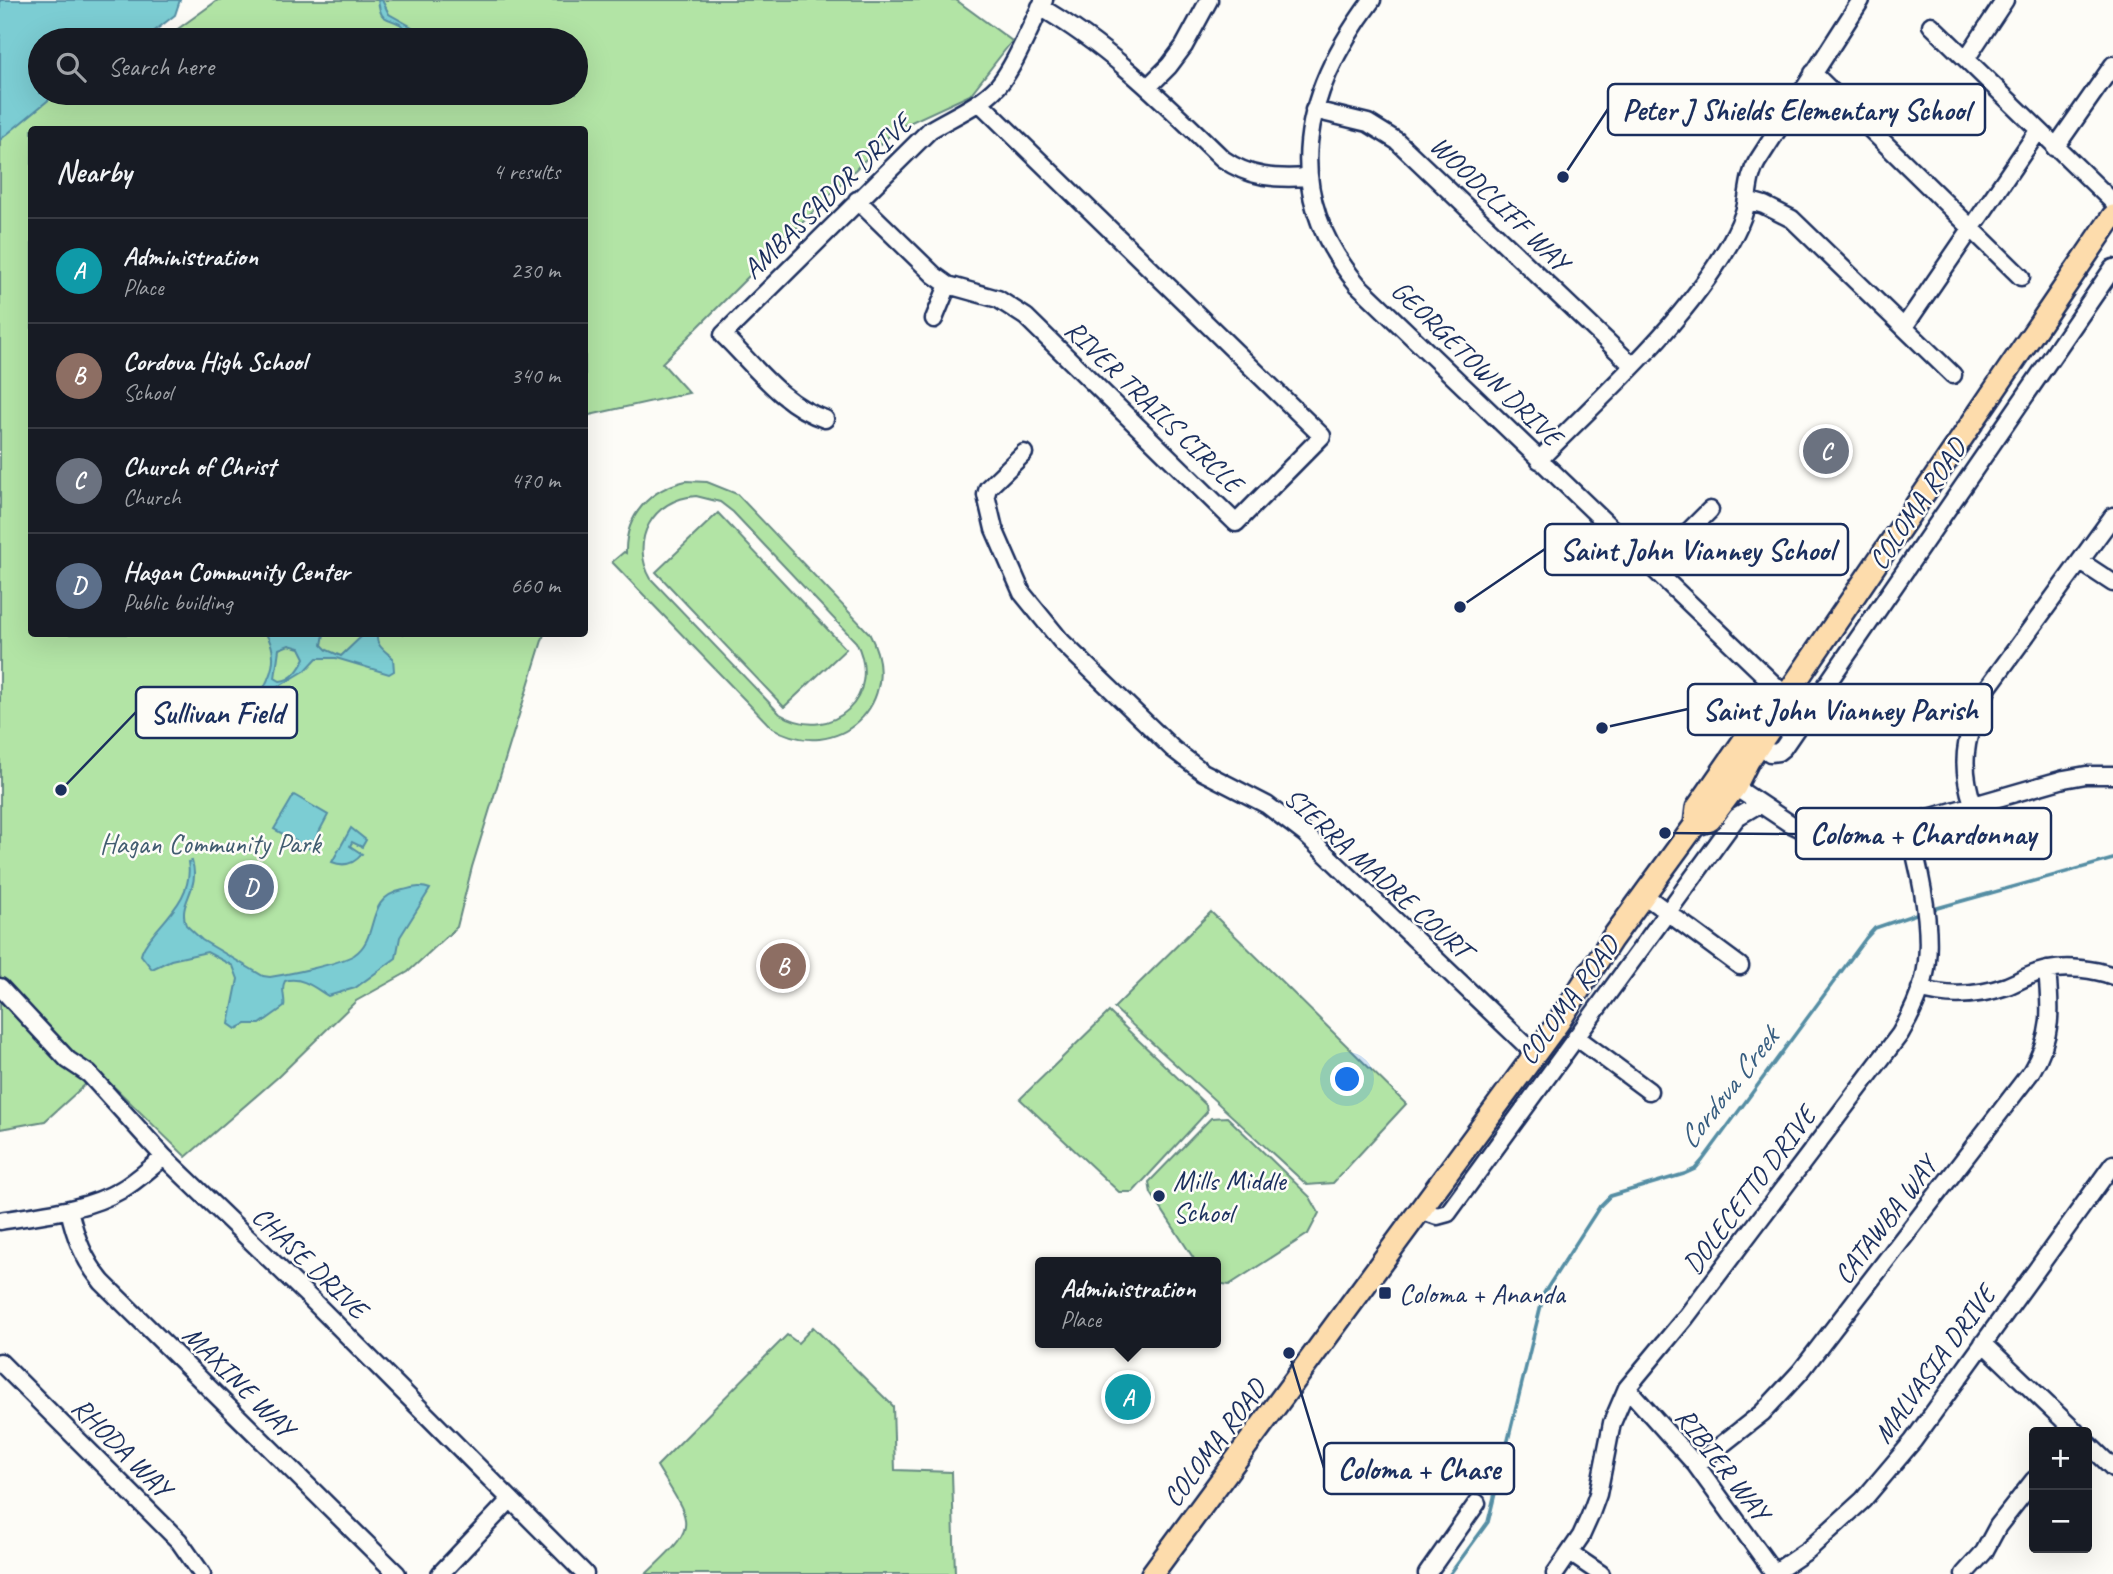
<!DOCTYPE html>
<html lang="en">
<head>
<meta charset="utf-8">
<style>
  :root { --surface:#171b24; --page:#242831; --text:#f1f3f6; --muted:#9ea1a6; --line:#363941; --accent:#919bb2 }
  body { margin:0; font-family:Caveat,sans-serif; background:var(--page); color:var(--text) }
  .controls { position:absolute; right:21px; bottom:21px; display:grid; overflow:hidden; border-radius:7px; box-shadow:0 7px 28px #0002 }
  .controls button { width:63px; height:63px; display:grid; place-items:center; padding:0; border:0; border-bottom:2px solid var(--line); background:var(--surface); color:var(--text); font:35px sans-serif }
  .you { position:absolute; left:1348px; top:1080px; width:24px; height:24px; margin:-18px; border:5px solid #fff; border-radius:50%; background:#1a73e8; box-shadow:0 0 0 10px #1a73e833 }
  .badge { display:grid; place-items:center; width:46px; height:46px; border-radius:50%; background:var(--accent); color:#fff; font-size:23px; font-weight:700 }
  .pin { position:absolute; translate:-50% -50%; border:4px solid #fff; box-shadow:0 2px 7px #0006 }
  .popup { position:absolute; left:1035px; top:1257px; width:186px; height:91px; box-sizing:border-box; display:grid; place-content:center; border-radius:7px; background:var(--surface); filter:drop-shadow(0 2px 5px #0005); font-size:23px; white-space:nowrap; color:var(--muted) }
  .popup b { font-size:26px; color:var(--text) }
  .popup::after { content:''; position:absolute; left:50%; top:100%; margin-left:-14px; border:14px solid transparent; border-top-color:var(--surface) }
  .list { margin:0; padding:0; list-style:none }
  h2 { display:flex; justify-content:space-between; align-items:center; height:91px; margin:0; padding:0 28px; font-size:30px }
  h2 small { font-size:23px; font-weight:400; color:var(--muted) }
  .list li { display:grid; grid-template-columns:46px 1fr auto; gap:21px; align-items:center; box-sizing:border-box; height:105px; padding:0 28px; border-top:2px solid var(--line) }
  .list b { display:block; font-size:26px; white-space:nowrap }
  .list p { margin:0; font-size:23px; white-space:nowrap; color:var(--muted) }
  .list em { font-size:23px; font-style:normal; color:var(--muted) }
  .icon { flex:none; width:38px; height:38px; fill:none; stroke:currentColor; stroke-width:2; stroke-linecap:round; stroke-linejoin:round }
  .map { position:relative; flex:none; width:2113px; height:1574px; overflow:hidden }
  .search { position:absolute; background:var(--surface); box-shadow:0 7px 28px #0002; left:28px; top:28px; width:560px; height:77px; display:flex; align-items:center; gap:18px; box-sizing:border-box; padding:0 24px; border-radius:38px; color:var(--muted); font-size:26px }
  .panel { position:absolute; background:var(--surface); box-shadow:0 7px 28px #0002; left:28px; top:126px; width:560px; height:511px; border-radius:7px }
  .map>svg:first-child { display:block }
  .green { fill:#b2e4a5; stroke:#668a82; stroke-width:2; fill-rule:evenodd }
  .water { fill:#7ccdd3; stroke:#558ea4; stroke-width:2; fill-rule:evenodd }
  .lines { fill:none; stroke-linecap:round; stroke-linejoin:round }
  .stream { stroke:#558ea4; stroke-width:3.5 }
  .minor-casing { stroke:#1b2f5e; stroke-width:21 }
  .major-casing { stroke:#1b2f5e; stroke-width:26 }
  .minor { stroke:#fdfcf7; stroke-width:16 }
  .major { stroke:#fddcac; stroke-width:21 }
  .poi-dot { fill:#1b2f5e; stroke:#fdfcf7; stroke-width:2.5 }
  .labels { text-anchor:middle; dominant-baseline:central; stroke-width:5; stroke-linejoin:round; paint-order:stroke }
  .street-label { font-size:28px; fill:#1b2f5e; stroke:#fdfcf7 }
  .park-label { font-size:28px; fill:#415c70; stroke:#fdfcf7 }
  .poi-label { font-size:28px; fill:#1b2f5e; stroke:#fdfcf7; text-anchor:start }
  .water-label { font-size:30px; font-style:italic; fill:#385e81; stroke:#fdfcf7 }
  .leader { fill:none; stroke:#1b2f5e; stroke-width:2.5 }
  .callout-dot { fill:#1b2f5e; stroke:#fdfcf7; stroke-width:2.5 }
  .callout { fill:#fdfcf7; stroke:#1b2f5e; stroke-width:2.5 }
  .callout-label { font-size:30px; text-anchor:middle; font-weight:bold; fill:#1b2f5e }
</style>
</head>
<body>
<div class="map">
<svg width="2113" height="1574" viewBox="0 0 2113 1574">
  <rect width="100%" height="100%" fill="#fdfcf7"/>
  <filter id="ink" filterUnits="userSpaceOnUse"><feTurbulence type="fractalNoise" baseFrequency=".0143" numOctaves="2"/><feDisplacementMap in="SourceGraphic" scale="14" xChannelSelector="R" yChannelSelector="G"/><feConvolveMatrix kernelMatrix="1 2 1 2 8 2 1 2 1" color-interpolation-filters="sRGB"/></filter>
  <g filter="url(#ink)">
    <path class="green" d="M 218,0 L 956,0 L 1012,41 L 970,95 L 896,129 L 662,363 L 689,393 L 585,416 L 584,130 L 32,130 L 32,634 L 544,634 L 472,867 L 457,927 L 408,972 L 356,1001 L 278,1077 L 186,1157 L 99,1072 L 45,1121 L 0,1129 L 0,135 L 56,93 L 576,93 L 576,40 L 156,40 L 175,31 Z
      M 686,481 L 707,482 L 737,494 L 869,633 C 907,702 837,767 771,727 L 612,562 L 624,552 L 626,553 C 625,515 650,489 686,481 ZM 696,496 L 720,502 L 733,512 L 856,642 C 884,696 832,745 780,714 L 651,579 C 629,541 652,499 696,496 Z
      M 718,513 L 846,649 L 784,707 L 656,572 Z
      M 1211,912 L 1406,1104 L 1333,1183 L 1307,1185 L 1114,1008 Z
      M 1109,1012 L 1206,1105 L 1207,1112 L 1133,1192 L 1119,1192 L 1020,1099 Z
      M 1227,1117 L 1310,1197 L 1319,1213 L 1308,1234 L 1229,1285 L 1216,1283 L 1216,1262 L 1196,1262 L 1151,1193 L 1149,1182 L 1211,1118 Z
      M 813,1327 L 893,1406 L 895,1470 L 952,1472 L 955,1574 L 646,1574 C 699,1524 694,1527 657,1466 L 787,1335 L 798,1343 Z"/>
    <path class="water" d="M 0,0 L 180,0 L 175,15 L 143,40 L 40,40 L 40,93 L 57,93 L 0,140 Z
      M 378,0 L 382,0 L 389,14 L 412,27 L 411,32 L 419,39 L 426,40 L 411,38 C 408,34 404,27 400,24 C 383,16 381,21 378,0 Z
      M 266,634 L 324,634 L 322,645 L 327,650 L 341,656 L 364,634 L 377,634 C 375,645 385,651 393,658 L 394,671 L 389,674 L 336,658 L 317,658 L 306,670 L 273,690 L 263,700 L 259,697 C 271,676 280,656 266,634 ZM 289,645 L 300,648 L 305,658 C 300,668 293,680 280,681 L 275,678 L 279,649 Z
      M 294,795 L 328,815 L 310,849 L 274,829 Z
      M 351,828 L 366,840 L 362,847 L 352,842 L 350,846 L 362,854 C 354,864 344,867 332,862 Z
      M 192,861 C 201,890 177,902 186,925 L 202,940 L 263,976 L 270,977 C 289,974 339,964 354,955 C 381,937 363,898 403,890 C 413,888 420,885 430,889 L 400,937 L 396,958 L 355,988 L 328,996 C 315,988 301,976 285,981 C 280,989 286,998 284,1007 L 260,1024 L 246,1024 L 236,1029 L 229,1024 L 238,979 L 233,966 L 207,952 L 171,960 L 152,969 L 141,955 C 143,945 150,939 156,931 C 174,910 193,890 188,862 Z"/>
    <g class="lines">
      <path class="stream" d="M 1930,910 L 2113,859
        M 1450,1574 L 1488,1522 L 1544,1293 L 1600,1206 L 1610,1196 L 1684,1174 L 1695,1169 L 1702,1161 L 1866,938 L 1875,928 L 1922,912"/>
      <defs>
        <path id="minor" d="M 1372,0 C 1303,92 1278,190 1358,285 L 1786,696
          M 1040,7 C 1110,47 1165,103 1223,159 C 1250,178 1276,179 1308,177
          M 1931,25 L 2113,202
          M 1966,59 L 2005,0
          M 1813,73 L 2021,277
          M 1148,87 L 1169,66 L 1184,46 L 1209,0
          M 1314,110 L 1368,123 L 1397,141 L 1632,365
          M 2055,148 L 2113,65
          M 857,200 L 934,275 L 948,285 L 998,299 L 1026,317 L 1236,523 L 1322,436 L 979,102
          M 1747,200 L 1764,205 L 1792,219 L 1953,375
          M 934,319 L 948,285
          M 1904,327 L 2038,131
          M 825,419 C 783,406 754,365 723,335 L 930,130 C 953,116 979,106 998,86 C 1015,66 1031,25 1044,0
          M 1024,453 L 988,488 L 986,495 L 994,529 L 1022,593 L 1061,641 L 1173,749 L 1203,772 L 1267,805 L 1305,834 L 1535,1054
          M 1539,460 C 1606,392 1682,326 1730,243 C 1736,232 1742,221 1745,209 C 1749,192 1748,177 1757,162 L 1861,0
          M 2081,562 L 2113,583
          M 1652,568 L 1710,510
          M 1759,745 L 1770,753 L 1778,752 L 1783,748 L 2113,268
          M 1735,787 L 1789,823 L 1812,834 L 1834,839 L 1880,832 L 2064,779 L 2086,775 L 2113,775
          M 1973,804 C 1957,758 1968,729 1989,686 L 2113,516
          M 1644,895 L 1740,966
          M 0,987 L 68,1060 L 89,1074 L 164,1157 L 311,1299 L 585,1574
          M 1920,989 C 1949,998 1978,996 2007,986 C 2020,981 2033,972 2048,970 C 2068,966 2094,969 2113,976
          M 1576,1037 L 1649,1091
          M 69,1209 C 75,1237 84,1260 102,1282 L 397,1574
          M 1420,1210 L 1437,1216 L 1448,1213 L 1737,817 L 1759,804
          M 0,1221 C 40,1214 85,1211 121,1190 C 137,1181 150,1168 164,1157
          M 1983,1343 L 2076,1432
          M 0,1362 L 179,1541 L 202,1574
          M 1627,1388 L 1696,1465 L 1775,1574
          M 2087,1443 L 2113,1468
          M 1696,1465 L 1762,1413 L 1801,1371 L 2031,1072 C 2053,1035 2051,1011 2047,970
          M 1570,1553 L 1601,1574
          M 1774,1573 L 1808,1550 L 1863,1500 L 1913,1441 L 2113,1164
          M 440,1574 L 510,1500
          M 1427,1574 L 1477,1503
          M 1555,1574 L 1581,1536 L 1590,1516 L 1598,1494 L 1612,1423 L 1627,1388 L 1686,1317 L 1900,1034 C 1910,1017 1919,998 1924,979 C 1935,934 1920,869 1907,824
          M 1964,1574 L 1984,1552 L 1998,1526 L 2034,1480"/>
        <path id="major" d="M 1695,825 L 1710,820 L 1735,787 L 1748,761 L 1783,710 L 1786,696 L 2113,216
          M 1152,1574 L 1558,1023 L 1611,940 L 1695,825 L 1697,808 L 1772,700 L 1786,696"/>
      </defs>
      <use href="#minor" class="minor-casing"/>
      <use href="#major" class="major-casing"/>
      <use href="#minor" class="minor"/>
      <use href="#major" class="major"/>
    </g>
  </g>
  <g class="poi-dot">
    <circle cx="1159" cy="1196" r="7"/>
    <rect x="1378" y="1286" width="14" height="14" rx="3.5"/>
  </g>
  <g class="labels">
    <g class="street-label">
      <text transform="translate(827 196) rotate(-44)">AMBASSADOR DRIVE</text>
      <text transform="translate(1500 203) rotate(44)">WOODCLIFF WAY</text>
      <text transform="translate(1477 363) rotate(44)">GEORGETOWN DRIVE</text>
      <text transform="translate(1154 406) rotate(44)">RIVER TRAILS CIRCLE</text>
      <text transform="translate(1917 504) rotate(-56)">COLOMA ROAD</text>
      <text transform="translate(1378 873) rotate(42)">SIERRA MADRE COURT</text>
      <text transform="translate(1568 1000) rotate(-54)">COLOMA ROAD</text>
      <text transform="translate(1749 1190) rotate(-53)">DOLECETTO DRIVE</text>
      <text transform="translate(1885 1220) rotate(-53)">CATAWBA WAY</text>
      <text transform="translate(310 1262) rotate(44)">CHASE DRIVE</text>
      <text transform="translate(1934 1364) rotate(-54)">MALVASIA DRIVE</text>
      <text transform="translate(239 1381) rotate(45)">MAXINE WAY</text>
      <text transform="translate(1214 1443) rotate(-53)">COLOMA ROAD</text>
      <text transform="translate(122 1447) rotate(45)">RHODA WAY</text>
      <text transform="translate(1723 1464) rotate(52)">RIBIER WAY</text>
    </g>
    <g class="park-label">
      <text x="210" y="843">Hagan Community Park</text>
    </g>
    <g class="poi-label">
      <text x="1173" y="1180">Mills Middle<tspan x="1173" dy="32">School</tspan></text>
      <text x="1399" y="1293">Coloma + Ananda</text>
    </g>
    <g class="water-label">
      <text transform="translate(1728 1088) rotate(-52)">Cordova Creek</text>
    </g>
  </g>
  <path class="leader" d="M1563 177L1608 109M1460 607L1545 549M1602 728L1688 709M61 790L136 712M1665 833L1796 834M1289 1353L1324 1468"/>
  <g class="callout-dot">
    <circle cx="1563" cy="177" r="7"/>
    <circle cx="1460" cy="607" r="7"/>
    <circle cx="1602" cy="728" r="7"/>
    <circle cx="61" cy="790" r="7"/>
    <circle cx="1665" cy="833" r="7"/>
    <circle cx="1289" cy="1353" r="7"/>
  </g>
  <g class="callout">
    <rect x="1608" y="84" width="377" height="51" rx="7"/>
    <rect x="1545" y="524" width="303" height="51" rx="7"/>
    <rect x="1688" y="684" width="304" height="51" rx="7"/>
    <rect x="136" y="687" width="161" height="51" rx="7"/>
    <rect x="1796" y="808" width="255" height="51" rx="7"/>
    <rect x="1324" y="1443" width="190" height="51" rx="7"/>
  </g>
  <g class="callout-label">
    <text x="1796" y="120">Peter J Shields Elementary School</text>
    <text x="1697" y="560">Saint John Vianney School</text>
    <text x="1840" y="720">Saint John Vianney Parish</text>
    <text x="217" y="723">Sullivan Field</text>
    <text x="1923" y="844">Coloma + Chardonnay</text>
    <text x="1419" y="1479">Coloma + Chase</text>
  </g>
</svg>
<div class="controls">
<button>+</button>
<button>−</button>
</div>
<div class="you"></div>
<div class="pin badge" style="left:1128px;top:1397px;background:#0f9aa8">A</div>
<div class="popup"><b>Administration</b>Place</div>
<div class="pin badge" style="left:783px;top:966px;background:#8d6e63">B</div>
<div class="pin badge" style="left:1826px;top:451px;background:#6b7280">C</div>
<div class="pin badge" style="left:251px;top:887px;background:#5c6f8a">D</div>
<div class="search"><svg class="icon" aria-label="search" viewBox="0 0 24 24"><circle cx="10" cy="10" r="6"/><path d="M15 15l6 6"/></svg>Search here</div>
<section class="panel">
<h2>Nearby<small>4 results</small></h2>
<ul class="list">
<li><span class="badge" style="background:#0f9aa8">A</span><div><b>Administration</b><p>Place</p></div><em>230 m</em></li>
<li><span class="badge" style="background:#8d6e63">B</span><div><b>Cordova High School</b><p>School</p></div><em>340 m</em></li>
<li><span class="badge" style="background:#6b7280">C</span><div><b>Church of Christ</b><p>Church</p></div><em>470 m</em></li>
<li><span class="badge" style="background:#5c6f8a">D</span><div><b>Hagan Community Center</b><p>Public building</p></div><em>660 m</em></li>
</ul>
</section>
</div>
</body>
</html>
